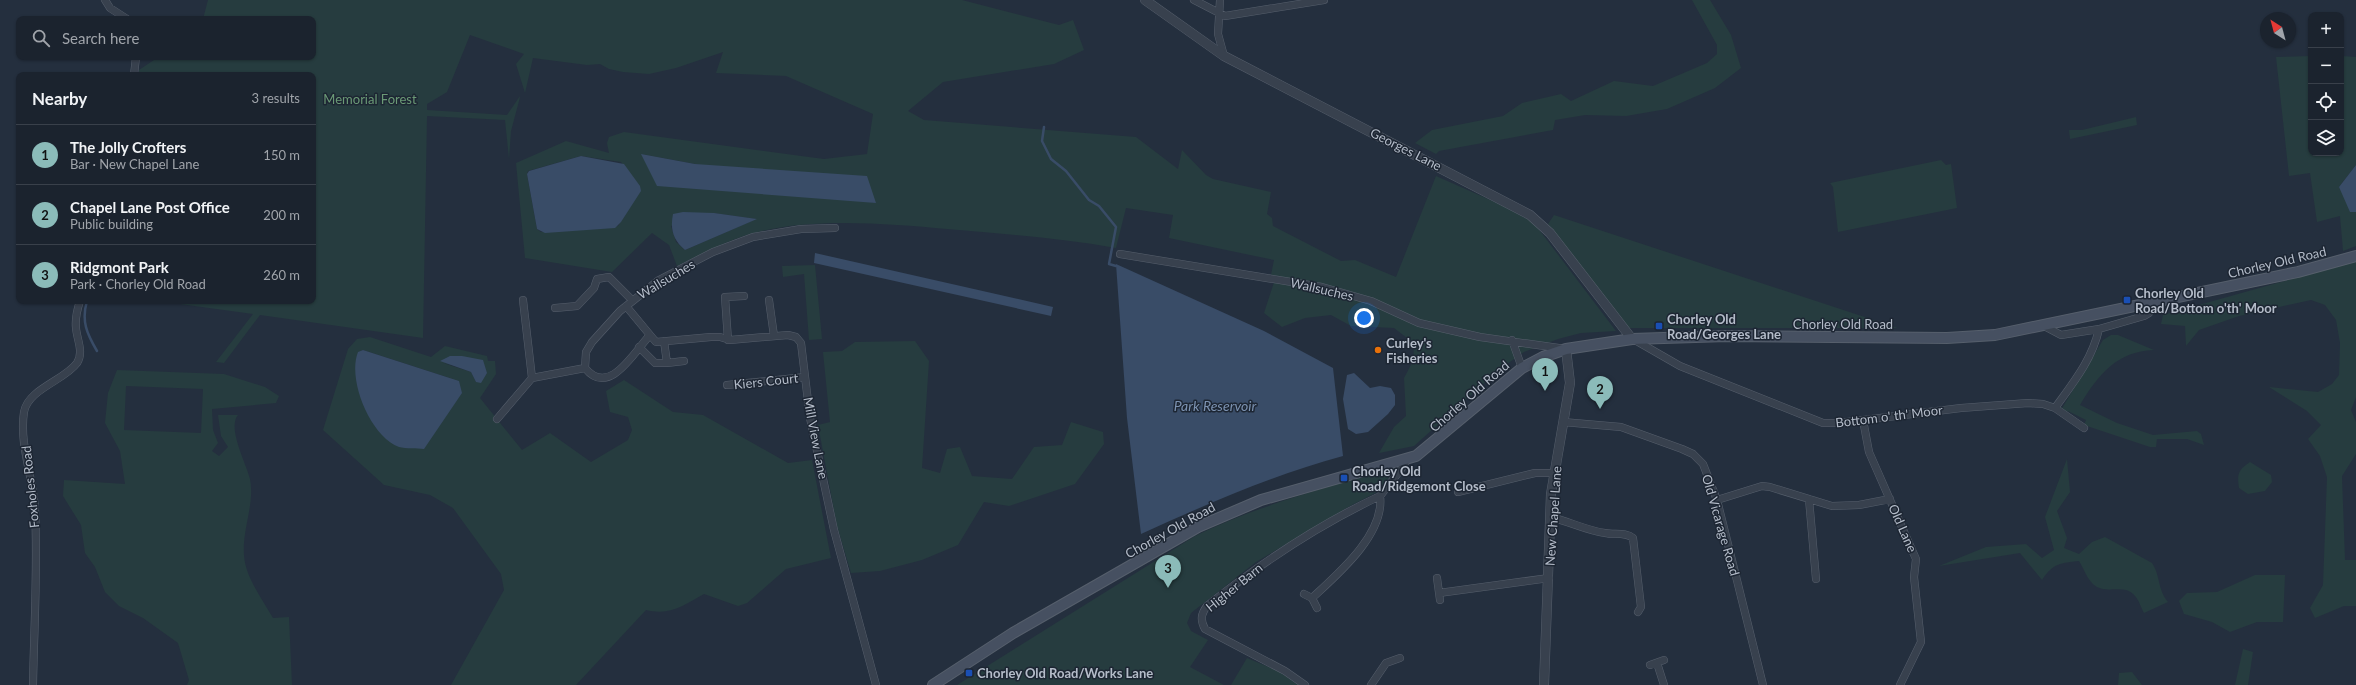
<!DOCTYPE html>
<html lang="en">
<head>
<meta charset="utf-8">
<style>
  :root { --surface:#1b232e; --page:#242b36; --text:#f1f3f6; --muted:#a0a4aa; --line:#39404a; --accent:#8bbbb9 }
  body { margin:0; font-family:Lato,sans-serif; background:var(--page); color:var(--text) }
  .controls { position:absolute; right:12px; top:12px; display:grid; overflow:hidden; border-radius:8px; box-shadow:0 1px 3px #0004 }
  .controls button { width:36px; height:36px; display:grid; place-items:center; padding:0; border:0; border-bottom:1px solid var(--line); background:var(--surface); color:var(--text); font:20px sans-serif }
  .compass { position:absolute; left:2260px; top:12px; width:36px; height:36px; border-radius:50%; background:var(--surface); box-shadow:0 1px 3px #0004; rotate:324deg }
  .you { position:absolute; left:1364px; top:318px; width:14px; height:14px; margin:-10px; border:3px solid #fff; border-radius:50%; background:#1a73e8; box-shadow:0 0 0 6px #1a73e833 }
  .badge { display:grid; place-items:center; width:26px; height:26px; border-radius:50%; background:var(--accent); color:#111; font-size:13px; font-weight:700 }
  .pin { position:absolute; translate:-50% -33px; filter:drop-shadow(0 1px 2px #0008) }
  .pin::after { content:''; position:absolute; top:21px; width:14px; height:12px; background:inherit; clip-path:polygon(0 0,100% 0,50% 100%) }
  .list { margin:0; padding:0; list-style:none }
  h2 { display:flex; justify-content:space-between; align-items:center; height:52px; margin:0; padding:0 16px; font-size:17px }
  h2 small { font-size:13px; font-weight:400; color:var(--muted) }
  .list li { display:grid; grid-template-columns:26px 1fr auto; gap:12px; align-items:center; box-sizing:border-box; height:60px; padding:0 16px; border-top:1px solid var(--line) }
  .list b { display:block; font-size:15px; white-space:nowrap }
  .list p { margin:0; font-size:13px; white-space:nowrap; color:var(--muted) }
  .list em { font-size:13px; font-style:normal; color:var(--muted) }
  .icon { flex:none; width:22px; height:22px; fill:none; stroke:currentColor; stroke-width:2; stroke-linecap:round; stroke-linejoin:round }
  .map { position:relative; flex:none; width:2356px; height:685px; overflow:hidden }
  .search { position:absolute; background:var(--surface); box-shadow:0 1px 3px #0004; left:16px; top:16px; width:300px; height:44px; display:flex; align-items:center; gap:10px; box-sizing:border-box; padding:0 14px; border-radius:8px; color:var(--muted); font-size:15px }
  .panel { position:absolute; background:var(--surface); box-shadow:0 1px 3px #0004; left:16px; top:72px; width:300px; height:232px; border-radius:8px }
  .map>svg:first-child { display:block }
  .green { fill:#263c3f; fill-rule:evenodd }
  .water { fill:#394c67 }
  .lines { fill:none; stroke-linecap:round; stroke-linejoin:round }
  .stream { stroke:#394c67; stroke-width:2.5 }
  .minor-casing { stroke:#565f6c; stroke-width:8 }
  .tertiary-casing { stroke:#565f6c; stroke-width:10 }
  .secondary-casing { stroke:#565f6c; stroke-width:12 }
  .minor { stroke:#38414e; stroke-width:7 }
  .tertiary { stroke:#38414e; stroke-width:9 }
  .secondary { stroke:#465061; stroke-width:10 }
  .transit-dot { fill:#1a4fb4; stroke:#1d2633; stroke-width:1.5 }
  .food-dot { fill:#e8710a; stroke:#1d2633; stroke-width:1.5 }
  .labels { text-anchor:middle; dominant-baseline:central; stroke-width:3; stroke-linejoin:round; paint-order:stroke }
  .park-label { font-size:13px; fill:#6b9a76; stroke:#1d2633 }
  .street-label { font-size:13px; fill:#b4bcc9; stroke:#1d2633 }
  .poi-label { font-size:13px; font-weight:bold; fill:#b4bcc9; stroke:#1d2633; text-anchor:start }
  .water-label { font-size:14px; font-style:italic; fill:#7c92b1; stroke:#1d2633 }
</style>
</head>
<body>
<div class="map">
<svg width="2356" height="685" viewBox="0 0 2356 685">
  <rect width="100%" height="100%" fill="#242f3e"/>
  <path class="green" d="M 208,0 L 962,0 L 1059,25 L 1073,20 L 1084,50 L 1054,64 L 943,82 L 908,111 L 924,120 L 1136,137 L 1178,169 L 1182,150 L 1206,175 L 1213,179 L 1271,192 L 1267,214 L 1272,218 L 1273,226 L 1341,261 L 1355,260 L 1396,277 L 1436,176 L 1506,207 L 1534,223 L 1616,331 L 1581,333 L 1558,339 L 1524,352 L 1500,369 L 1414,446 L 1379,453 L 1394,427 L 1406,416 L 1404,378 L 1413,361 L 1414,347 L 1407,338 L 1394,328 L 1351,326 L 1331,315 L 1305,318 L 1282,327 L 1264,313 L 1276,276 L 1271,275 L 1274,260 L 1169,238 L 1173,215 L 1126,208 L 1116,248 C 1060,238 1004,234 947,229 C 888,224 813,217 754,233 C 727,240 702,254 677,266 L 669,245 L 652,233 L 612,272 L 525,258 L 516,163 L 566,141 L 609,153 L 607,143 L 609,137 L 624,132 L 824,159 L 867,154 L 873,114 L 786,76 L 716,73 L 723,52 L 676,68 L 649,74 L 623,72 L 609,69 L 600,64 L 587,65 L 533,58 L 525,93 L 516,64 L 524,54 L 470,35 L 447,92 L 427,104 L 427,110 L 507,115 L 520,96 L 519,101 L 511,131 L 509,159 L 505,120 L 427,116 L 423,338 L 260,315 L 224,363 L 216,362 L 253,314 L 158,301 L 313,301 L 313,75 L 139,75 L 139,70 L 154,60 L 165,57 L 313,57 L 313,19 L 203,19 ZM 641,154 L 695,164 L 875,203 ZM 581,156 L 621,162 L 640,191 L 618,226 L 541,232 L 537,229 L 527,174 L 528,171 ZM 713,213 L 756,219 L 685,250 L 676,242 L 671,226 Z
    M 1692,0 L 1710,0 L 1731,35 L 1741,68 L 1715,88 L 1667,109 L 1626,116 L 1585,115 L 1555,120 L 1553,130 L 1439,151 L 1436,154 L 1415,143 L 1432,130 L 1503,116 L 1522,103 L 1561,94 L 1571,101 L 1614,81 L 1653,86 L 1707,63 L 1717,54 L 1717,45 Z
    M 2311,56 L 2311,153 L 2341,153 L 2341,56 L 2356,57 L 2356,165 L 2339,187 L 2356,212 L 2356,246 L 2343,251 L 2340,216 L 2317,222 L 2310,173 L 2289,176 L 2276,57 Z
    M 2136,117 L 2137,125 L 2070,139 L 2069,130 L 2082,130 Z
    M 1941,160 L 1946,165 L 1951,164 L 1957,208 L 1838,232 L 1833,187 L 1830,183 Z
    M 1554,215 L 1898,328 L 1629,328 L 1548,224 Z
    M 2356,261 L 2356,397 L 2351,410 L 2356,422 L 2356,454 L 2342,476 L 2345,560 L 2356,560 L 2356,606 L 2344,606 L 2315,618 L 2310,608 L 2323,585 L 2327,477 L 2320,456 L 2308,439 L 2321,425 L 2307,411 L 2269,387 L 2318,392 L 2332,384 L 2339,375 L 2340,343 L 2336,320 L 2325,305 L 2311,300 L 2239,316 L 2199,330 L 2186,346 L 2185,326 L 2161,324 L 2163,315 Z
    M 815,265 L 822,339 L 809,340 L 804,274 L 783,277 L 782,266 Z
    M 2111,335 L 2118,335 L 2154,350 C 2117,351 2098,375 2080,405 L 2117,423 L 2153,435 L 2197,431 L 2201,434 L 2204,445 L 2187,439 L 2157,439 L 2156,447 L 2150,447 L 2084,425 L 2086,420 L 2068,411 L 2066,413 L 2061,410 L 2103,340 Z
    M 370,337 L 431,357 L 445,346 L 487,356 L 488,361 L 495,361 L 496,374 L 480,398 L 522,450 L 550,433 L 591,462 L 628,440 L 632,430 L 628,417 L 610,412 L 606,391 L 624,380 L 673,412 L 703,415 L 788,463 L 812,460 L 831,558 L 786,569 L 747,603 L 738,606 L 704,594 C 684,605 670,616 646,610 L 576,685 L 451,685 L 504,590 L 501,574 L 453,508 L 430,495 L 384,485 L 323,430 L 348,349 L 357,339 ZM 363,350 L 459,381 L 359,352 ZM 443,363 L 487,373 L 476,382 L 471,372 Z
    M 915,341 L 929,361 L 922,468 L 940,473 L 947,449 L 960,447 L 972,476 L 1012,479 L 1034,447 L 1062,445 L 1071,422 L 1103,432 L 1104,444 L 1075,484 L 1009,506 L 984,502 L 958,545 L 922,560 L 880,571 L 851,573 L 837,526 L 818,425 L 830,422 L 823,352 L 842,351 L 855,342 Z
    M 117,370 L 224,374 L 265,387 L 279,396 L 276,403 L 212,409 L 213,430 L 218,443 L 212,451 L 219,456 L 228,447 L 221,436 L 218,415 L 238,415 C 227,428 246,463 250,479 C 255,504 242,529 244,555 C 245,577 263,600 273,618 L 289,617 L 292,685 L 187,685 L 189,680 L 178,643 L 143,618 L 119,606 L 105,592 L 95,567 L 85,553 L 81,525 L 63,496 L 64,480 L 125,484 L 120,451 L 105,423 L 108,393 ZM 126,386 L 203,389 L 201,433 L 124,430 Z
    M 2067,459 L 2070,492 L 2057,511 L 2067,538 L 2064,548 L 2079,554 L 2092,542 L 2105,537 L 2152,563 C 2161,577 2157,588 2168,602 L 2144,613 C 2141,608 2139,600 2135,596 C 2125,583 2106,595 2094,585 C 2087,579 2084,569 2079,561 C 2061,563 2053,563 2042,580 L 2020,553 L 1939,566 L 1986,547 L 2026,544 L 2042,558 L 2054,550 L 2045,517 Z
    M 2250,462 L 2271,475 L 2272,482 L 2265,491 L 2248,494 L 2239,488 C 2237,474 2238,470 2250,462 Z
    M 1397,468 L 1377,492 L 1350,506 L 1256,562 L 1191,613 L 1187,623 L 1191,631 L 1208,640 L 1190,667 L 1224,685 L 957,685 L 1195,536 C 1260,505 1328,486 1397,468 Z
    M 2255,575 L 2285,575 L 2283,622 L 2257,622 L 2230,632 L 2212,622 L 2184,614 L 2179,601 L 2187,593 L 2217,592 Z
    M 2243,649 L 2253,652 L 2248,685 L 2235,685 Z
    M 1247,658 L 1280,672 L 1298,685 L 1231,685 Z
    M 2132,672 L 2142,685 L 2118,685 L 2119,673 Z"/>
  <path class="water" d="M 641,154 L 695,164 L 867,176 L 876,203 L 657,186 Z
    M 581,156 L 624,164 L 640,186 L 641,191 L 621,222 L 615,228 L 545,233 L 537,229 L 527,174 L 529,171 Z
    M 2356,165 L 2356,212 L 2350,212 L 2339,187 Z
    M 683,212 L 714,213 L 757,219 L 685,250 C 673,240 670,229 673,214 Z
    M 815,253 L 1053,307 L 1051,316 L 814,263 Z
    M 1116,264 L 1264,331 L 1333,368 L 1343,456 C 1273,475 1207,504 1141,534 L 1127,418 Z
    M 363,350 L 459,381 L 462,393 L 424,449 C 417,448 406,449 399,447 C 370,436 347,379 358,352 Z
    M 450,356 L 462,356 L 483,360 L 487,373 L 481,383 L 476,382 L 471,372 L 440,361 Z
    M 1354,373 L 1370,388 L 1380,386 L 1391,388 L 1395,395 L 1395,405 L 1388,414 L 1368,432 L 1356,434 L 1348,429 L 1343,399 L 1347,375 Z"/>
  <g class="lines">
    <path class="stream" d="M 1044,127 L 1042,141 L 1051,159 L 1066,171 L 1089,200 L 1099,206 L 1116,227 L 1109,264 L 1116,266
      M 87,301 C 81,321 87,334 97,351"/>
    <defs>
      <path id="minor" d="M 105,0 L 110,8 L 127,19
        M 1194,0 L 1225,16 L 1324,0
        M 1220,0 L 1218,34 L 1224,56
        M 134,75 L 136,57
        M 1120,254 L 1322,287 L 1371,301 L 1419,323 L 1480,337 L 1566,349
        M 523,300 L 532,378
        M 769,300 L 774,336
        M 626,306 L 650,335
        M 555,308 L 577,306 L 594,288 L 597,279 L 609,277 L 632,300
        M 2044,326 L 2061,335 L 2099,329 L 2144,316 L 2149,313 L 2154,302
        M 1633,339 L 1680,366 L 1823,423 L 1839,423 L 1961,408 L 2028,403 L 2043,404 L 2055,408 L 2084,428
        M 728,340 L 725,297 L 744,296
        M 1512,340 L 1522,368
        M 664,341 L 667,363 L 684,361
        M 639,347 L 655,363 L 667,363
        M 585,368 C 609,398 634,352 650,335 L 656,342 L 711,337 L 720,337 L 730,340 L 788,335 L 796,337 L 801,343 L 810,418 L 834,530 L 876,685
        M 532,378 L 585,368 L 586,352 L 592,342 L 620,311 L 659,280 L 713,252 L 753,237 L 801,229 L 835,228
        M 727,385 L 805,377
        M 2055,408 C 2073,383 2092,360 2099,329
        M 497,419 L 532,378
        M 1863,420 L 1869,452 L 1916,559 L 1914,577 L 1921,642 L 1900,685
        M 1563,422 L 1621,427 L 1682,449 L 1693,454 L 1703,464 L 1717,500 L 1763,685
        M 1458,492 L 1535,473 L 1554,473
        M 1809,499 L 1816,579
        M 1717,500 L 1762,486 L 1770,487 L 1832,506 L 1859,505 L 1890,499
        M 1550,517 C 1568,521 1588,531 1605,533 C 1614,535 1626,532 1633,538 L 1641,607 L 1638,612
        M 1437,578 L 1440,600
        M 1439,593 L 1549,578
        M 1304,594 L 1312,598 L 1317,608
        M 1312,598 C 1338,574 1385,534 1380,496 L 1402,468 L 1407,459
        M 1657,663 L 1664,685
        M 1650,665 L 1664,660
        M 33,685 C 34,627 38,567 35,509 C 33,477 19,444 24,412 C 28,389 65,380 77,363 C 84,352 77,340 76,328 C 75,319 77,310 80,301
        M 1305,685 L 1285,671 L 1205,629 C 1200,620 1201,614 1207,606 C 1261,563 1318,525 1380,496
        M 1371,685 L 1386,663 L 1400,658"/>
      <path id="tertiary" d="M 1145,0 L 1224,56 L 1530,215 L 1550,233 L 1632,339
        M 1544,685 L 1551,494 L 1570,383 L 1566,349"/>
      <path id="secondary" d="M 933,685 L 1013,633 L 1198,527 L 1261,500 L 1416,456 L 1522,368 L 1543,357 L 1566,349 L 1632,339 L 1727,336 L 1947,338 L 1995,335 L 2298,272 L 2356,256"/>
    </defs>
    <use href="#minor" class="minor-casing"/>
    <use href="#tertiary" class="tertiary-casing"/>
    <use href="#secondary" class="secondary-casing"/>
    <use href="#minor" class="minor"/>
    <use href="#tertiary" class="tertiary"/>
    <use href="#secondary" class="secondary"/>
  </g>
  <g class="transit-dot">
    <rect x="2123" y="296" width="8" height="8" rx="2"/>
    <rect x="1655" y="322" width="8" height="8" rx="2"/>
    <rect x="1340" y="474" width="8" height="8" rx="2"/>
    <rect x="965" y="669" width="8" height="8" rx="2"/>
  </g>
  <circle class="food-dot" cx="1378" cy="350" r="4"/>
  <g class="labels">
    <g class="park-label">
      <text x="370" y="99">Memorial Forest</text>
    </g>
    <g class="street-label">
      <text transform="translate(1406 149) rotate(27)">Georges Lane</text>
      <text transform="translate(2277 262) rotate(-13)">Chorley Old Road</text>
      <text transform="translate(666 279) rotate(-31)">Wallsuches</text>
      <text transform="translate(1322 289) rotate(13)">Wallsuches</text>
      <text x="1843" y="324">Chorley Old Road</text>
      <text transform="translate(766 381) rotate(-6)">Kiers Court</text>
      <text transform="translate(1469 396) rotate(-41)">Chorley Old Road</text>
      <text transform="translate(1889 416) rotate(-7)">Bottom o' th' Moor</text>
      <text transform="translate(816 438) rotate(79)">Mill View Lane</text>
      <text transform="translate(30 487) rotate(-96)">Foxholes Road</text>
      <text transform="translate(1553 516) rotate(-86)">New Chapel Lane</text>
      <text transform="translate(1721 525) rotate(74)">Old Vicarage Road</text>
      <text transform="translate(1903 528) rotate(66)">Old Lane</text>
      <text transform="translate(1170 530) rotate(-29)">Chorley Old Road</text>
      <text transform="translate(1234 587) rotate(-39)">Higher Barn</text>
    </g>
    <g class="poi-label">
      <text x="2135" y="293">Chorley Old<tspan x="2135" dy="15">Road/Bottom o'th' Moor</tspan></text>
      <text x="1667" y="319">Chorley Old<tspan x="1667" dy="15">Road/Georges Lane</tspan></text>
      <text x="1386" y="343">Curley's<tspan x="1386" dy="15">Fisheries</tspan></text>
      <text x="1352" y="471">Chorley Old<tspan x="1352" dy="15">Road/Ridgemont Close</tspan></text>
      <text x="977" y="673">Chorley Old Road/Works Lane</text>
    </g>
    <g class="water-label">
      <text x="1215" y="405">Park Reservoir</text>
    </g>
  </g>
</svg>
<div class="controls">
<button>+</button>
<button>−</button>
<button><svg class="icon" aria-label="locate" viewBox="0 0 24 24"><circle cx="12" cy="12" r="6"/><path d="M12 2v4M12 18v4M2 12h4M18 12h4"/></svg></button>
<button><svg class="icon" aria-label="layers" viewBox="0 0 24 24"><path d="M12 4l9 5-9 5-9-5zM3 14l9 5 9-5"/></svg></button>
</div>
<svg class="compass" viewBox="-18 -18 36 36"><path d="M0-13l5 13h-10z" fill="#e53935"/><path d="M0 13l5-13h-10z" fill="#a0a4aa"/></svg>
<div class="you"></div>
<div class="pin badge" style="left:1545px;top:391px">1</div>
<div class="pin badge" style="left:1600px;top:409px">2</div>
<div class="pin badge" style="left:1168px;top:588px">3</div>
<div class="search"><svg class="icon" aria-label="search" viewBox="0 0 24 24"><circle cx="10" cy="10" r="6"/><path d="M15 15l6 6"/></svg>Search here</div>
<section class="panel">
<h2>Nearby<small>3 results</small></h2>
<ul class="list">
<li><span class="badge">1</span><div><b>The Jolly Crofters</b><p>Bar · New Chapel Lane</p></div><em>150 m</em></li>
<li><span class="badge">2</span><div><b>Chapel Lane Post Office</b><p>Public building</p></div><em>200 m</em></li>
<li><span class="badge">3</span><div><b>Ridgmont Park</b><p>Park · Chorley Old Road</p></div><em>260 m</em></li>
</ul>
</section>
</div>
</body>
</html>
